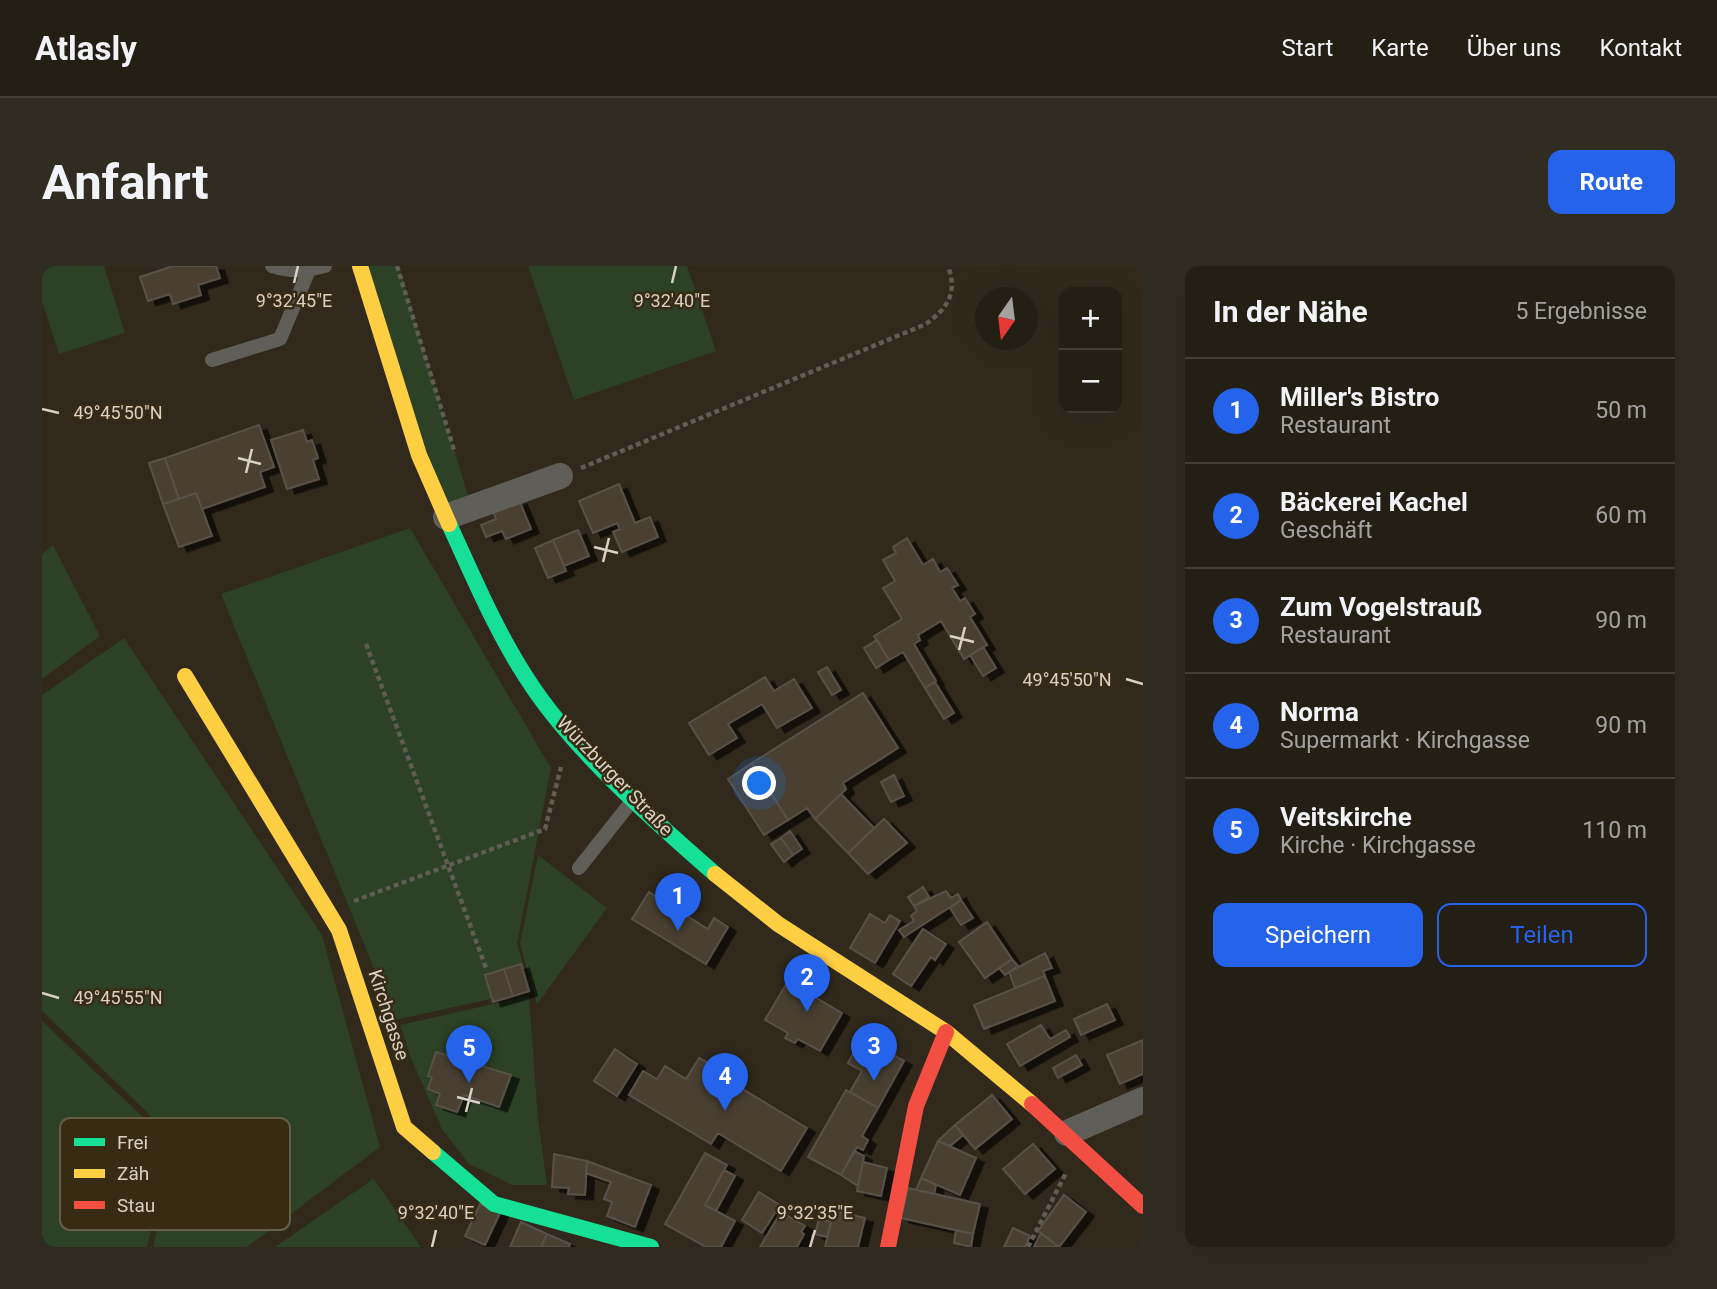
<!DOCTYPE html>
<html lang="de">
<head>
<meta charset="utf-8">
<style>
  :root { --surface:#241f15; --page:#302c22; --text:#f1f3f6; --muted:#a3a2a0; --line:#413d34; --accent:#2563eb }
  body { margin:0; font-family:Roboto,sans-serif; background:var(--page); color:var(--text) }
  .controls { position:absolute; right:21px; top:21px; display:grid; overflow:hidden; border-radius:14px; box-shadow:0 7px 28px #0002 }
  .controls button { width:63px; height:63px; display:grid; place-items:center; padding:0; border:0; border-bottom:2px solid var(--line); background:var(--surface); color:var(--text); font:35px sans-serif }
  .compass { position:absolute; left:933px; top:21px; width:63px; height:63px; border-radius:50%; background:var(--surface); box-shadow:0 7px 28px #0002; rotate:194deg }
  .you { position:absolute; left:718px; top:518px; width:24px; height:24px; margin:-18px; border:5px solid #fff; border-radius:50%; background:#1a73e8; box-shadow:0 0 0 10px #1a73e833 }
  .badge { display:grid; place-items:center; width:46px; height:46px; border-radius:50%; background:var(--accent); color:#fff; font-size:23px; font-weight:700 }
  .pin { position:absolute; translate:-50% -58px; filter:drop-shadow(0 2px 4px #0008) }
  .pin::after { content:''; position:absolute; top:37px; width:24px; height:21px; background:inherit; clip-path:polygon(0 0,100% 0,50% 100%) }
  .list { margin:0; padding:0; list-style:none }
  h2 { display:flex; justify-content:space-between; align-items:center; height:91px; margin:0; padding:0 28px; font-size:30px }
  h2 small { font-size:23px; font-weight:400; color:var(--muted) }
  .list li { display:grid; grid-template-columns:46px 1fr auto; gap:21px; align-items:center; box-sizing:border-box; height:105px; padding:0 28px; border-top:2px solid var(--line) }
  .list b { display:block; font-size:26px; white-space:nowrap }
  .list p { margin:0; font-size:23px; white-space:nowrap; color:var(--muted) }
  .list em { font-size:23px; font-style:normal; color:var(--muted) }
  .actions { display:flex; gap:14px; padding:21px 28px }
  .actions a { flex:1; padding:16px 0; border:2px solid var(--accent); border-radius:14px; text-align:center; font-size:24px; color:var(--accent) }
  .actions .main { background:var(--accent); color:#fff }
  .map { position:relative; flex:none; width:1101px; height:981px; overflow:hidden; border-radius:14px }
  header { display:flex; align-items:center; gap:42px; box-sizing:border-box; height:98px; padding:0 35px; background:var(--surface); border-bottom:2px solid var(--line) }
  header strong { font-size:33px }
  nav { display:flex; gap:38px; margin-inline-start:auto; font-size:24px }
  .intro { display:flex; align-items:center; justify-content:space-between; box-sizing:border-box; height:168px; padding:0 42px }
  h1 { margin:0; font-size:49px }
  .button { padding:18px 32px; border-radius:14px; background:var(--accent); color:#fff; font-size:24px; font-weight:700 }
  main { display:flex; gap:42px; padding:0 42px }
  aside { flex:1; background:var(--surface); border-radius:14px; box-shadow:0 7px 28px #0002 }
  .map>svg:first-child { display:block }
  .green { fill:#2c4125 }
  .building { fill:#493f32; stroke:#595148; stroke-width:2; filter:url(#shadow) }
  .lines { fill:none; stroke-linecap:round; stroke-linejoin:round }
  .path { stroke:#605c56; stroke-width:4.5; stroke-dasharray:5 3.5; stroke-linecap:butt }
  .lane { stroke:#605e58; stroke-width:14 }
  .street { stroke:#605e58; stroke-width:26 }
  .fast { stroke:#16e098; stroke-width:16 }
  .slow { stroke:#ffcf43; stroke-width:16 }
  .jam { stroke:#f24e42; stroke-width:16 }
  .ticks { fill:none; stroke:#d9d1c4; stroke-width:2.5 }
  .labels { text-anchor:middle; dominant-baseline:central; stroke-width:5; stroke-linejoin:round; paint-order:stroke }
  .street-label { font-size:19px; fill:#d9d1c4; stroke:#382b14 }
  .key { fill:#382b14; stroke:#685d49; stroke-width:2 }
  .key-label { font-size:19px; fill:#d9d1c4 }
  .ticks-label { font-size:18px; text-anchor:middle; fill:#d9d1c4; stroke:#382b14; stroke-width:5; stroke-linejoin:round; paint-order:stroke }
</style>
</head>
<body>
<header>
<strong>Atlasly</strong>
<nav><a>Start</a><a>Karte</a><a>Über uns</a><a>Kontakt</a></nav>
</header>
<div class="intro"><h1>Anfahrt</h1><a class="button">Route</a></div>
<main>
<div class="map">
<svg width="1101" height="981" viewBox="0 0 1101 981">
  <defs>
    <filter id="shadow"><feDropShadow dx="8" dy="4.5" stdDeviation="0" flood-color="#0009"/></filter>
  </defs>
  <rect width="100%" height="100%" fill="#30291c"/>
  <path class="green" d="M 0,0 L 62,0 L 83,67 L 17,88 L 0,35 Z
    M 318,0 L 357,0 L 429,240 L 404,251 Z
    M 486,0 L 645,0 L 674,85 L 532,134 Z
    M 368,262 L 509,502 L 475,678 L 489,724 L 353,754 L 179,328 Z
    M 11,279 L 58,370 L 0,413 L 0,288 Z
    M 82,372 L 280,669 L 338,881 L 205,981 L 111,981 L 135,875 L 0,745 L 0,429 Z
    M 496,589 L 565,642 L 495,738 L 478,678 Z
    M 487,730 L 496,852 L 505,919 L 470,919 L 427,898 L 400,863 L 369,792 L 358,759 Z
    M 0,755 L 128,877 L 105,981 L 6,981 L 0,971 Z
    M 332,913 L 379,981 L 233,981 L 331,913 Z"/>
  <path class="building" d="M 131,0 L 174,0 L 178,12 L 156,19 L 159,29 L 131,38 L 128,28 L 106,35 L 98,11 Z
    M 217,159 L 232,201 L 218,206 L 223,221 L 160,243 L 154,227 L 137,233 L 123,192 Z
    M 261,164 L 265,176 L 270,174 L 276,192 L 271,194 L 277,213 L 245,223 L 229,174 Z
    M 123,192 L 137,233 L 121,238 L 107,197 Z
    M 577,218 L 593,257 L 608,251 L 616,271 L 580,286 L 571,266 L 578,263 L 575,257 L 551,267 L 537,235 Z
    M 154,227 L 170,270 L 137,281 L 121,238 Z
    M 477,234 L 489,263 L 464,273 L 460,265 L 444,271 L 439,259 L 454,253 L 451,245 Z
    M 536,264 L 547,290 L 522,300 L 511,274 Z
    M 865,272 L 881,299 L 891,293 L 898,306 L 905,302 L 916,319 L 910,322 L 918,335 L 923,332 L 933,348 L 928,351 L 945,379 L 922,393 L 899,355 L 876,369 L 878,374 L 872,378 L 894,415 L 883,422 L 861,386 L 847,394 L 832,370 L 860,353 L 841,322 L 853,315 L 841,294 L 854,287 L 851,281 Z
    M 511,274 L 524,305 L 506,312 L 493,282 Z
    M 835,374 L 847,394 L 834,402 L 822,382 Z
    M 941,381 L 954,402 L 941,410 L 928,389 Z
    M 785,401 L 799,424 L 790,429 L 776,406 Z
    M 723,411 L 732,425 L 752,413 L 770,442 L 735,462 L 720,438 L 686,458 L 695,472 L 667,489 L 647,457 Z
    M 893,416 L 912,447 L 902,453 L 883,422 Z
    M 821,427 L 856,482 L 801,517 L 804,523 L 773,553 L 765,542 L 746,554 L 710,497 Z
    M 710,497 L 746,554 L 722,569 L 686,513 Z
    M 852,509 L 862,530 L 849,536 L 839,516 Z
    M 799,528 L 832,562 L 806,587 L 773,553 Z
    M 842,553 L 865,577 L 826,608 L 806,587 Z
    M 748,565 L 760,583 L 751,589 L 739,572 Z
    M 739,572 L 751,589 L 742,596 L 729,578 Z
    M 881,621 L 887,631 L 872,640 L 866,631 Z
    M 904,625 L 909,632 L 916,628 L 919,634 L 862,671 L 857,664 L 872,655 L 869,650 L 875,645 L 872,640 Z
    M 607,626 L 666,663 L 672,652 L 686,661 L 664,698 L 590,653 Z
    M 919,634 L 931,652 L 919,659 L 908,642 Z
    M 828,648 L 843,657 L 848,649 L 858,655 L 833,697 L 808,682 Z
    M 945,656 L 970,693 L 943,712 L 917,676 Z
    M 881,663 L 904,678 L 893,694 L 889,691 L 869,720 L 851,708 Z
    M 1003,687 L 1010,702 L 1001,705 L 1003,710 L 973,722 L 967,706 Z
    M 970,693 L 976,700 L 963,709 L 957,702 Z
    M 479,698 L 487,725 L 471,730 L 462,703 Z
    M 462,703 L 471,730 L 451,736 L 443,709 Z
    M 1003,710 L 1013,735 L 942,763 L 932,739 Z
    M 746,715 L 800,747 L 778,785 L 756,773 L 753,777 L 743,772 L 746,767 L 723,754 Z
    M 1065,738 L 1073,754 L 1039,769 L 1032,753 Z
    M 999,759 L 1008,773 L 1024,764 L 1028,771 L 978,800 L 965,778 Z
    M 820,771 L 862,795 L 836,842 L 808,826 L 820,805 L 806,797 Z
    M 1101,774 L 1101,808 L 1078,818 L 1065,789 Z
    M 573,783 L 595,798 L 575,830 L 552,815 Z
    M 394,786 L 469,809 L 457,841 L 422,829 L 415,846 L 394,839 L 398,828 L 386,823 L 390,811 L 386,810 Z
    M 1034,789 L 1040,799 L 1016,812 L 1011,802 Z
    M 657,792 L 668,798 L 666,802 L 765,862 L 739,905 L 676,867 L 669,878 L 587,829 L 601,805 L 615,813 L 623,800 L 644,813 Z
    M 804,824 L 836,842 L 820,870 L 826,874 L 821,884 L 815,881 L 799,909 L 766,891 Z
    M 950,829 L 970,853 L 933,883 L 913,859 Z
    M 913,859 L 921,869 L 908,880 L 896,875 Z
    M 896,875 L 934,892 L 918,929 L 879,912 Z
    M 991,878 L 1013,903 L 983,928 L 961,903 Z
    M 812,885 L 822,890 L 816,920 L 799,909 Z
    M 663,887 L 685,899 L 663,939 L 693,955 L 679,981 L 664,981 L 623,958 Z
    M 512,888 L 545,895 L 543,929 L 526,928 L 527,922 L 510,921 Z
    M 545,895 L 609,919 L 593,961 L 565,950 L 570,936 L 562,933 L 569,916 L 544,907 Z
    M 821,896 L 845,902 L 839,930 L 815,925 Z
    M 682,904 L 693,910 L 674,945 L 663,939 Z
    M 879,912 L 894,919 L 892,928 L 874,924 Z
    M 866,922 L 938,938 L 931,968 L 859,952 Z
    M 717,926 L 738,939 L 720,967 L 700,954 Z
    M 1022,929 L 1044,946 L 1017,981 L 996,965 Z
    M 438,938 L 458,947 L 443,979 L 423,970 Z
    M 792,945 L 823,952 L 816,981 L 783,981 Z
    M 739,946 L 763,960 L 759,966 L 762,968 L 755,981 L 718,981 Z
    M 777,953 L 789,956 L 785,971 L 773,968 Z
    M 479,956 L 505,968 L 499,981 L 468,981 Z
    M 971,962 L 988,970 L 983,981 L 962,981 Z
    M 914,964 L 931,968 L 929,981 L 912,977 Z
    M 999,967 L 1017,981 L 992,981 Z
    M 505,968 L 528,978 L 527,981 L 499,981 Z"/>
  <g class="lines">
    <path class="path" d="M 355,0 L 413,187
      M 539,202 L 884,58 C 905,42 916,28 906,0
      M 324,378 L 444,702
      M 312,635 L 503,563 L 519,501
      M 986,981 L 1024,907"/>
    <path class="lane" d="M 230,0 C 249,6 264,5 283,0
      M 170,94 L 238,73 L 267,4
      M 537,602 L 590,535"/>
    <path class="street" d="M 404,251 L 518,210
      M 1025,867 L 1101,834"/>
    <path class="fast" d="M 407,258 C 431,310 453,363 484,411 C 528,481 611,554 673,608
      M 391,886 L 452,938 L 609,981"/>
    <path class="slow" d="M 318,0 L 377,189 L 407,258
      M 143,410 L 297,664 L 362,861 L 391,886
      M 673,608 L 736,658 L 904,766 L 990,838"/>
    <path class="jam" d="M 990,838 L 1101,940
      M 846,981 L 874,840 L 904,766"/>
  </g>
  <path class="ticks" d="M 252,17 L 256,0M 630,17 L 634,0M 0,143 L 17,147M 196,192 L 219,198M 204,207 L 210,183M 552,281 L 576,287M 561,296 L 567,272M 908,370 L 932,376M 917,384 L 923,361M 1084,413 L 1101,418M 0,727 L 17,732M 415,831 L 438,837M 424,846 L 430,822M 390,981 L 394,964M 768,981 L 773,964"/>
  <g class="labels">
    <g class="street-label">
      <text transform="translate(573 510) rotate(46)">Würzburger Straße</text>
      <text transform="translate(347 749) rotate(72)">Kirchgasse</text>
    </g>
  </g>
  <rect x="18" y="852" width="230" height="112" rx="10" class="key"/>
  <rect x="32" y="872" width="31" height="8" fill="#16e098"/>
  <rect x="32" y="903" width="31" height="9" fill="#ffcf43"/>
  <rect x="32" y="935" width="31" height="8" fill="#f24e42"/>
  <g class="key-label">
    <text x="75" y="883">Frei</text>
    <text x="75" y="914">Zäh</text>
    <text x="75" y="946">Stau</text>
  </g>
  <g class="ticks-label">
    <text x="252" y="41">9°32'45"E</text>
    <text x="630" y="41">9°32'40"E</text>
    <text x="76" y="153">49°45'50"N</text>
    <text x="1025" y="420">49°45'50"N</text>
    <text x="76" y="738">49°45'55"N</text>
    <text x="394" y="953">9°32'40"E</text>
    <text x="773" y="953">9°32'35"E</text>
  </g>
</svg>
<div class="controls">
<button>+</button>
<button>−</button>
</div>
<svg class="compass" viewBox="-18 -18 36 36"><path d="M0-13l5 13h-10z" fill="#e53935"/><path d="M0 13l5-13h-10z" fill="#a3a2a0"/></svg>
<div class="you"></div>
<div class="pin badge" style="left:636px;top:665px">1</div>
<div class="pin badge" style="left:765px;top:746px">2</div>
<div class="pin badge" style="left:832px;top:815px">3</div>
<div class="pin badge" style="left:683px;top:845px">4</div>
<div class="pin badge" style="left:427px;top:817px">5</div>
</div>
<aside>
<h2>In der Nähe<small>5 Ergebnisse</small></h2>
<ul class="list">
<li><span class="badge">1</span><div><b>Miller's Bistro</b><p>Restaurant</p></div><em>50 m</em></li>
<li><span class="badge">2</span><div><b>Bäckerei Kachel</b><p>Geschäft</p></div><em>60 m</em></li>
<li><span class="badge">3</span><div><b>Zum Vogelstrauß</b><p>Restaurant</p></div><em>90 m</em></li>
<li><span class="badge">4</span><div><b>Norma</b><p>Supermarkt · Kirchgasse</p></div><em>90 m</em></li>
<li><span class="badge">5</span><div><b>Veitskirche</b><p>Kirche · Kirchgasse</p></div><em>110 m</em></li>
</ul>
<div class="actions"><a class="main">Speichern</a><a>Teilen</a></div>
</aside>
</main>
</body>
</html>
